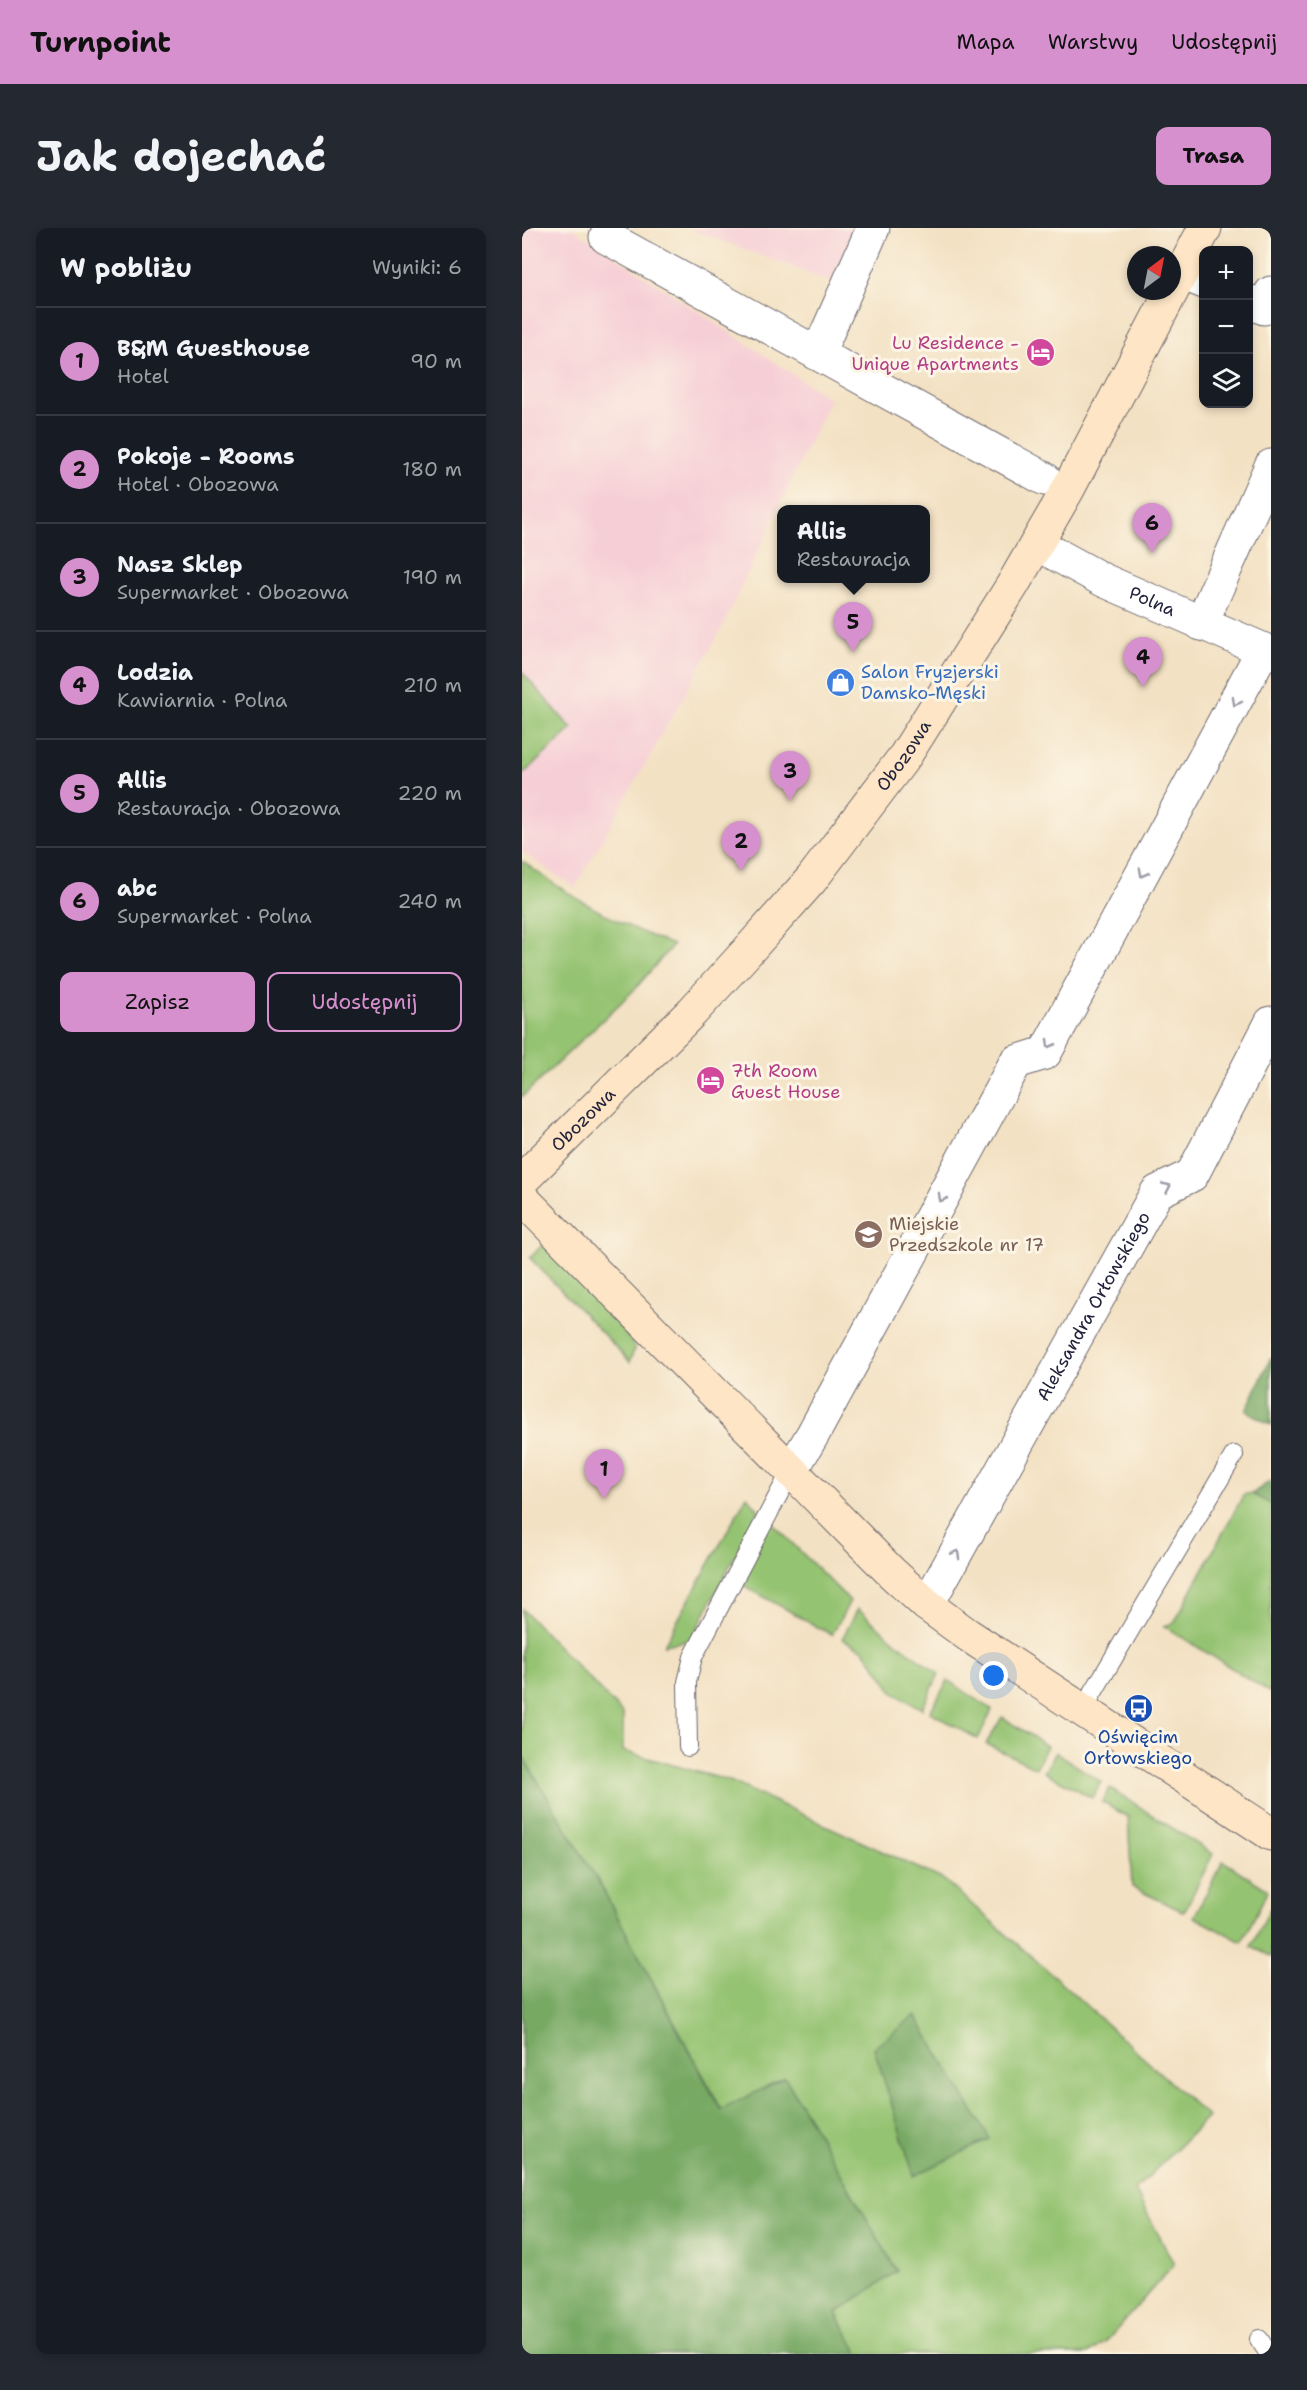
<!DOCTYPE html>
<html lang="pl">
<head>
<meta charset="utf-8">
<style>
  :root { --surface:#171b24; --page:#242831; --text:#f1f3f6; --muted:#9ea1a6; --line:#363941; --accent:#d690ce }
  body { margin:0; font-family:"Shantell Sans",sans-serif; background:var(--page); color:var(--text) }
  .controls { position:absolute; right:18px; top:18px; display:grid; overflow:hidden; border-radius:12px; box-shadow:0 3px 9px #0003 }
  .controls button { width:54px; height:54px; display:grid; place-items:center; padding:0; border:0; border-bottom:2px solid var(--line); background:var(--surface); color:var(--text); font:30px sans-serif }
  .compass { position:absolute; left:605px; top:18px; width:54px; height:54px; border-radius:50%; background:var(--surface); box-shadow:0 3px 9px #0003; rotate:32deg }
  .you { position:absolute; left:472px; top:1448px; width:21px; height:21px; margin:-15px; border:4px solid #fff; border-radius:50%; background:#1a73e8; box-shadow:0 0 0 9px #1a73e833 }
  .badge { display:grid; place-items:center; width:39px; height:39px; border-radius:50%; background:var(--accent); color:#111; font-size:20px; font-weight:700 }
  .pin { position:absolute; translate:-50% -50px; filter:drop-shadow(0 2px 3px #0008) }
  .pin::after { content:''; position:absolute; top:32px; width:21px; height:18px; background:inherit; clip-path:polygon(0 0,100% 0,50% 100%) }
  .popup { position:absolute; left:255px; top:277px; width:153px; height:78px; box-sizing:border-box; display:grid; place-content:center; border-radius:12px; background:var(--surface); filter:drop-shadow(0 2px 4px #0005); font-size:20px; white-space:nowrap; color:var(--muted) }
  .popup b { font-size:22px; color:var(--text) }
  .popup::after { content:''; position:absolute; left:50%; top:100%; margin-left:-12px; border:12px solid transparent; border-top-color:var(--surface) }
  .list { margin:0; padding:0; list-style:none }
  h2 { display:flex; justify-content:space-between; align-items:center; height:78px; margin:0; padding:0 24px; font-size:26px }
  h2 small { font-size:20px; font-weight:400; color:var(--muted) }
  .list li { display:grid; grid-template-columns:39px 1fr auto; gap:18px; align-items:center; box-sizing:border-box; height:108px; padding:0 24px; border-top:2px solid var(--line) }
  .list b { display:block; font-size:22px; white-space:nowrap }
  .list p { margin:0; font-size:20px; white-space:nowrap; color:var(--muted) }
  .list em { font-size:20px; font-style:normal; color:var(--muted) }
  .actions { display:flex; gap:12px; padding:18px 24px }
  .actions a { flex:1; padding:14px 0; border:2px solid var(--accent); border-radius:12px; text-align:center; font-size:21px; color:var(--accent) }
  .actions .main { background:var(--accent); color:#111 }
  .icon { flex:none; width:33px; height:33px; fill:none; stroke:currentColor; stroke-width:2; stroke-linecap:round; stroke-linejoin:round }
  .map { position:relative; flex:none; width:749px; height:2126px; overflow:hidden; border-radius:12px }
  header { display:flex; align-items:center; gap:36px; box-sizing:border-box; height:84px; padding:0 30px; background:var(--accent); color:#111 }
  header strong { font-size:28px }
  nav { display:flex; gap:33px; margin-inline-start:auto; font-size:21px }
  .intro { display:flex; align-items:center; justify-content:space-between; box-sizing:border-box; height:144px; padding:0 36px }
  h1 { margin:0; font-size:42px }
  .button { padding:15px 27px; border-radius:12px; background:var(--accent); color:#111; font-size:21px; font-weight:700 }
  main { display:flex; gap:36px; padding:0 36px }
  aside { flex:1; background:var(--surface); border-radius:12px; box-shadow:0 3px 9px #0003 }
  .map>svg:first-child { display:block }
  .built { fill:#f6cfd6 }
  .green { fill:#94c371; stroke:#5b7256; stroke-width:1.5 }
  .forest { fill:#77a963; stroke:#4c664f; stroke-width:1.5 }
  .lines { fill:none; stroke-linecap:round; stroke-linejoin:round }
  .lane-casing { stroke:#6b656b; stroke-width:20 }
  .street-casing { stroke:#6b656b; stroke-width:35 }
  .secondary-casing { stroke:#6b656b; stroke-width:35 }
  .lane { stroke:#fff; stroke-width:18 }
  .street { stroke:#fff; stroke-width:33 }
  .secondary { stroke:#fde5c5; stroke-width:33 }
  .oneway { stroke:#9c9ca7 }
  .labels { text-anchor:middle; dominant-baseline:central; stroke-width:6; stroke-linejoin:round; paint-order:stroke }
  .hotel-label { font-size:18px; fill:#b23c85; stroke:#fcf5e5; text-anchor:end }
  .street-label { font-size:18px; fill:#22223b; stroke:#fcf5e5 }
  .shop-label { font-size:18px; fill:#366cbe; stroke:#fcf5e5; text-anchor:start }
  .education-label { font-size:18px; fill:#785e54; stroke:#fcf5e5; text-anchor:start }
  .transit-label { font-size:18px; fill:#164399; stroke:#fcf5e5 }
</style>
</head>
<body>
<header>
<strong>Turnpoint</strong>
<nav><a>Mapa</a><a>Warstwy</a><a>Udostępnij</a></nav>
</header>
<div class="intro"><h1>Jak dojechać</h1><a class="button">Trasa</a></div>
<main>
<aside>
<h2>W pobliżu<small>Wyniki: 6</small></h2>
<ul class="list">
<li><span class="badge">1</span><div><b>B&amp;M Guesthouse</b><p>Hotel</p></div><em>90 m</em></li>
<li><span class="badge">2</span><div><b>Pokoje - Rooms</b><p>Hotel · Obozowa</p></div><em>180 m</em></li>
<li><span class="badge">3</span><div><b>Nasz Sklep</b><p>Supermarket · Obozowa</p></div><em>190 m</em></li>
<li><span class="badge">4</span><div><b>Lodzia</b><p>Kawiarnia · Polna</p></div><em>210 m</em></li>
<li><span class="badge">5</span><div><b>Allis</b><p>Restauracja · Obozowa</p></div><em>220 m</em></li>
<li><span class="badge">6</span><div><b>abc</b><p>Supermarket · Polna</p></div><em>240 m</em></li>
</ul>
<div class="actions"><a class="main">Zapisz</a><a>Udostępnij</a></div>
</aside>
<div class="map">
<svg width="749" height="2126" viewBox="0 0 749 2126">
  <rect width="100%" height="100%" fill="#fcf5e5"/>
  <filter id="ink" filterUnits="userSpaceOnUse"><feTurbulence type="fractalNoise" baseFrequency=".0167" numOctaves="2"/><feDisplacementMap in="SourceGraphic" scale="12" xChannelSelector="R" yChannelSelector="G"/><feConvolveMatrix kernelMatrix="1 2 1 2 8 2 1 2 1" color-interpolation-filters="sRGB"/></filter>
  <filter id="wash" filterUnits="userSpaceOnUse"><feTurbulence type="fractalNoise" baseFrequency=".008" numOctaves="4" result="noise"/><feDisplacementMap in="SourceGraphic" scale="24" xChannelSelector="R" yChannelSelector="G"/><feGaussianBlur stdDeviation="1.35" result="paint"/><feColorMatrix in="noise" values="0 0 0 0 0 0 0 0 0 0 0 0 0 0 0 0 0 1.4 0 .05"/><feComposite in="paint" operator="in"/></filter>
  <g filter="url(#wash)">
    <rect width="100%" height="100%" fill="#f3e1c3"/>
    <path class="built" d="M 0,0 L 50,0 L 308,171 L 199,402 L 53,660 L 0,624 Z
      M 166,0 L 338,0 L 315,56 Z"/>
    <path class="green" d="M 0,444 L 50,501 L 0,547 Z
      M 0,633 C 45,667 98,697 151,717 L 113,761 L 0,869 Z
      M 21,1016 L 82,1074 L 113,1119 L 108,1134 L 8,1030 Z
      M 722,1266 L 730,1266 L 749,1276 L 749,1465 L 642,1398 L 652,1395 Z
      M 225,1268 L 237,1282 L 169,1412 L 142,1417 Z
      M 248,1293 L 328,1373 L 310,1407 L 217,1355 Z
      M 0,1381 L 101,1486 L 101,1523 L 208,1553 L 422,1652 L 532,1748 L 686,1889 L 613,1962 L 652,2036 L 583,2115 L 566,2126 L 337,2126 L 314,2085 L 375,2043 L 263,1850 L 200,1882 L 79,1658 L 0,1527 Z
      M 336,1381 L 374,1414 L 417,1446 L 400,1481 L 372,1465 L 342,1422 L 320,1411 Z
      M 426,1452 L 470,1482 L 456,1511 L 408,1484 Z
      M 480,1489 L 525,1518 L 514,1540 L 464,1516 Z
      M 534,1524 L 579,1554 L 570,1570 L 522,1544 Z
      M 588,1560 L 691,1626 L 662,1684 L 610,1659 L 606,1589 L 580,1574 Z
      M 701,1633 L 746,1662 L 720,1714 L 672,1689 Z
      M 749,1679 L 749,1728 L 729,1719 Z"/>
    <path class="forest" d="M 749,1129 L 749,1197 L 724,1183 Z
      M 748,1253 L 749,1276 L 730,1266 Z
      M 0,1527 L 79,1658 L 199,1882 L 263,1849 L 375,2043 L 314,2085 L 337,2126 L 0,2126 Z
      M 393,1787 L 468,1911 L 392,1948 L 352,1820 Z"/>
  </g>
  <g filter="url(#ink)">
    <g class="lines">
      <defs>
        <path id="lane" d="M 560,1483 L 712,1227
          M 166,1519 L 165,1454 L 171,1429 L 269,1243
          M 737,2111 L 747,2126"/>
        <g id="street">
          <path d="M 84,9 L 523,251"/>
          <path d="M 660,45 L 682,54"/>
          <path d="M 726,73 L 742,80 L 749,65"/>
          <path d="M 296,126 L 351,0"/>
          <path id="s1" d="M 515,316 L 581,352 L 749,425"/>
          <path d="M 679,396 L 749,238"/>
          <path d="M 269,1243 L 291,1206 L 494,834 L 523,825 L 741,422"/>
          <path id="s2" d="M 405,1377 L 635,964 L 670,947 L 749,795"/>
        </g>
        <g id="secondary">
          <path id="s3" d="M 0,952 L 170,784 L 223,726 L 289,652 L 383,528 L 490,358 L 545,263 L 683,0"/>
          <path d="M 0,970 L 370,1345 L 405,1377 L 446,1407 L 749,1606"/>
        </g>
      </defs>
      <use href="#lane" class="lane-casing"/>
      <use href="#street" class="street-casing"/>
      <use href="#secondary" class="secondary-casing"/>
      <use href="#lane" class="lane"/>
      <use href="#street" class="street"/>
      <use href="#secondary" class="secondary"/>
    </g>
    <defs><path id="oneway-chevron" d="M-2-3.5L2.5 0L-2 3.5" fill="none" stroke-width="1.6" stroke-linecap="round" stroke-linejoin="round" transform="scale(1.5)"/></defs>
    <g class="oneway">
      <use href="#oneway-chevron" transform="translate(714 474) rotate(118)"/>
      <use href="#oneway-chevron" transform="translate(621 645) rotate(118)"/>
      <use href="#oneway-chevron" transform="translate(528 816) rotate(120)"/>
      <use href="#oneway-chevron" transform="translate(645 959) rotate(-25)"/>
      <use href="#oneway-chevron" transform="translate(420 970) rotate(119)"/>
      <use href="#oneway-chevron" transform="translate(434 1326) rotate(-61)"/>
    </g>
  </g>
  <defs>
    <symbol id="hotel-disc" viewBox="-11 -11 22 22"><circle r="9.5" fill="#d1479c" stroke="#fcf5e5"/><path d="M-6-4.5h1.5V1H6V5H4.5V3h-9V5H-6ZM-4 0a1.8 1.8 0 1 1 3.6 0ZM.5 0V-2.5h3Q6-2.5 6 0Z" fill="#fff"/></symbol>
    <symbol id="shop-disc" viewBox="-11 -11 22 22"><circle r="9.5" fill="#3f7fe0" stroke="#fcf5e5"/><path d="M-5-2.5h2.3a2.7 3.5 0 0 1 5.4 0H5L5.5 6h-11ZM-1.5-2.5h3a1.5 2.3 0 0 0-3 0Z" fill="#fff"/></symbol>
    <symbol id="school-disc" viewBox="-11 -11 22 22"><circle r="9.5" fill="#8d6e63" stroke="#fcf5e5"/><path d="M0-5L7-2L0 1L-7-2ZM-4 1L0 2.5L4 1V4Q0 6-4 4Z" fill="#fff"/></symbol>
    <symbol id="bus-disc" viewBox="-11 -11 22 22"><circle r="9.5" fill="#1a4fb4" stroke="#fcf5e5"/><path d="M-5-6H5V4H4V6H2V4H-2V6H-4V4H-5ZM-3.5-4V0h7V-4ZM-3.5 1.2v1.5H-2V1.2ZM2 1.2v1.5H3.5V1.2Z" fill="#fff"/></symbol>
  </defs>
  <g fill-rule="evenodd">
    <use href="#hotel-disc" x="502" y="108" width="33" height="33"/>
    <use href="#shop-disc" x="302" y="438" width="33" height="33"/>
    <use href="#hotel-disc" x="172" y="836" width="33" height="33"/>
    <use href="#school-disc" x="330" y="990" width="33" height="33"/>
    <use href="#bus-disc" x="600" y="1464" width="33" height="33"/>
  </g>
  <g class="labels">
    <g class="hotel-label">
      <text x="497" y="115">Lu Residence -<tspan x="497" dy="21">Unique Apartments</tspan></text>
      <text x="209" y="843" text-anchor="start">7th Room<tspan x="209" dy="21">Guest House</tspan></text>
    </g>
    <g class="street-label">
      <text stroke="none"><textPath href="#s1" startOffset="129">Polna</textPath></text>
      <text stroke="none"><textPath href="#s3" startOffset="572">Obozowa</textPath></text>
      <text stroke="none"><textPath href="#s3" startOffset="86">Obozowa</textPath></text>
      <text stroke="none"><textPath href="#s2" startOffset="342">Aleksandra Orłowskiego</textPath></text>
    </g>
    <g class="shop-label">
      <text x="339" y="444">Salon Fryzjerski<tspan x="339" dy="21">Damsko-Męski</tspan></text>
    </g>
    <g class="education-label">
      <text x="367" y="996">Miejskie<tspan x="367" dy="21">Przedszkole nr 17</tspan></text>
    </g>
    <g class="transit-label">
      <text x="616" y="1509">Oświęcim<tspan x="616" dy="21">Orłowskiego</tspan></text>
    </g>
  </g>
</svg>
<div class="controls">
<button>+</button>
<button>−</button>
<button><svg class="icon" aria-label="layers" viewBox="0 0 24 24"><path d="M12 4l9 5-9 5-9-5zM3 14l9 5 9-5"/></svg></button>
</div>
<svg class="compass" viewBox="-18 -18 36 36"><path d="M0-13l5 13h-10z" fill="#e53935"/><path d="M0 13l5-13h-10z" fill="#9ea1a6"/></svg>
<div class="you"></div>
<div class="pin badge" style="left:82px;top:1271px">1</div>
<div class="pin badge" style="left:219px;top:643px">2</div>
<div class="pin badge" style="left:268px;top:573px">3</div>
<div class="pin badge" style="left:621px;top:459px">4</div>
<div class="pin badge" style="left:331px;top:424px">5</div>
<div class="popup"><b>Allis</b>Restauracja</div>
<div class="pin badge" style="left:630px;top:325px">6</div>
</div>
</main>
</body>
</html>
